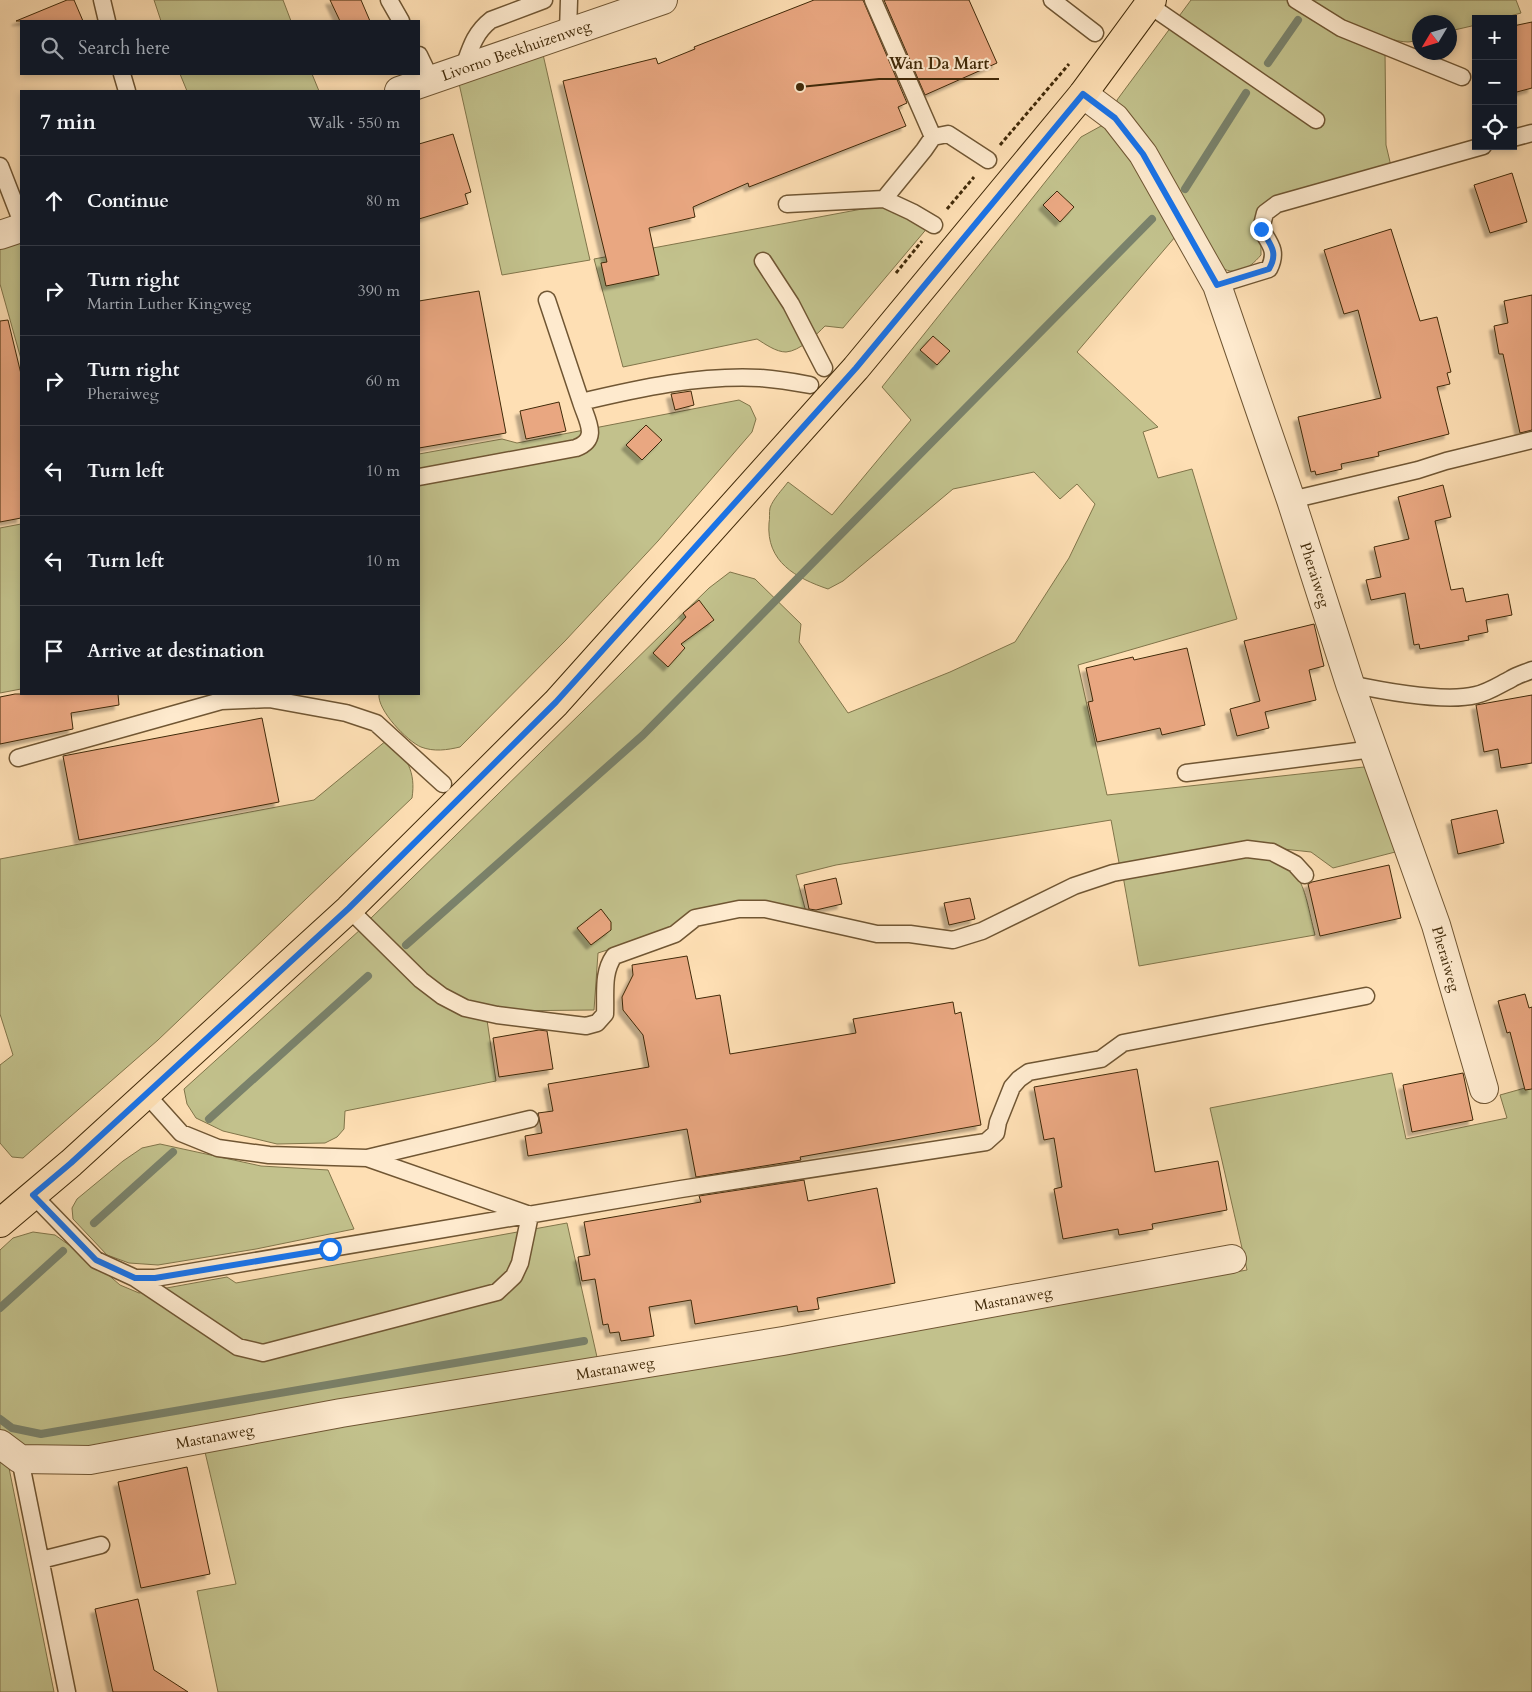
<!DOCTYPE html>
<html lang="en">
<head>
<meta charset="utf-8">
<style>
  :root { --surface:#171b24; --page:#20242c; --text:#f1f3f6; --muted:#9ea1a6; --line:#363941 }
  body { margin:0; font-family:Cardo,serif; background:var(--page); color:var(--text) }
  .controls { position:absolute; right:15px; top:15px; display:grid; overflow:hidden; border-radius:0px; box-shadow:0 2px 8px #0003 }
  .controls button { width:45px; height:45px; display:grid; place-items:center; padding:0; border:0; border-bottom:1px solid var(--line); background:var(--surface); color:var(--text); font:25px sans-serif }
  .compass { position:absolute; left:1412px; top:15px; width:45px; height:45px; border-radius:50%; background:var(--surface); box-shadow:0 2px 8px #0003; rotate:232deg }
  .stop { position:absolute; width:15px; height:15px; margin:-11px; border:4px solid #1a73e8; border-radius:50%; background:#fff }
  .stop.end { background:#1a73e8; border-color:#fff; box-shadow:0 1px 5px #0008 }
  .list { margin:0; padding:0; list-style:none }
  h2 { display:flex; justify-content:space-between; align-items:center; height:65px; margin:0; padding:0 20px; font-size:21px }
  h2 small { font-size:16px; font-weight:400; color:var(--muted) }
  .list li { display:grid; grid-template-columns:32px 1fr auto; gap:15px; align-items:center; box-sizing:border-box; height:90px; padding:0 20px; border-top:1px solid var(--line) }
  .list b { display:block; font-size:19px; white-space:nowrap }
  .list p { margin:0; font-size:16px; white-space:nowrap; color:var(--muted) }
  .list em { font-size:16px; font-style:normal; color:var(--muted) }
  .icon { flex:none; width:28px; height:28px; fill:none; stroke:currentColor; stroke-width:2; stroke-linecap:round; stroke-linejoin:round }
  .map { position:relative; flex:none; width:1532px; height:1692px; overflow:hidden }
  .search { position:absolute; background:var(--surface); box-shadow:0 2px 8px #0003; left:20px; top:20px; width:400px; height:55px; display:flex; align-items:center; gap:12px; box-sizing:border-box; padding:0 18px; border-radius:0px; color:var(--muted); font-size:19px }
  .panel { position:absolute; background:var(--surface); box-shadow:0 2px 8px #0003; left:20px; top:90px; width:400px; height:605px; border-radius:0px }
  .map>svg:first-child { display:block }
  .green { fill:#c2c18c; stroke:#81754a }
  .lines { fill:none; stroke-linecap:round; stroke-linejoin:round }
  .stream { stroke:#7a826b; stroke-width:8 }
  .building { fill:#e9a781; stroke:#402908; filter:url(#shadow) }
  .service-casing { stroke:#705633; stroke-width:19 }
  .minor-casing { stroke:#705633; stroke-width:30 }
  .primary-casing { stroke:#402908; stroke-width:30 }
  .path { stroke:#402908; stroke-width:3; stroke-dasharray:4 2.5; stroke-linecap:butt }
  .service { stroke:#feeace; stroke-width:16 }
  .minor { stroke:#feeace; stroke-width:28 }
  .primary { stroke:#fedfb4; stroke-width:28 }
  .route { stroke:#1a73e8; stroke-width:6 }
  .labels { text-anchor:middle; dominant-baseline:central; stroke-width:4; stroke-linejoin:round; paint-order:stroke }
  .street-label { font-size:15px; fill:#402908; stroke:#feeace }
  .leader { fill:none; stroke:#402908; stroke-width:2 }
  .callout-dot { fill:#402908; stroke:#feeace; stroke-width:2 }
  .callout-label { font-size:16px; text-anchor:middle; font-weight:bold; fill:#402908; stroke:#feeace; stroke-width:4; stroke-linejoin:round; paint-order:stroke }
</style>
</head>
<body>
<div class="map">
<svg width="1532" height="1692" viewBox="0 0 1532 1692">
  <defs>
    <filter id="shadow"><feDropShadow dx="-4.5" dy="4.5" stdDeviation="1" flood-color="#0004"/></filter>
  </defs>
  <rect width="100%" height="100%" fill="#fedfb4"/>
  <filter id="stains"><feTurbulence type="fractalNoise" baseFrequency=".004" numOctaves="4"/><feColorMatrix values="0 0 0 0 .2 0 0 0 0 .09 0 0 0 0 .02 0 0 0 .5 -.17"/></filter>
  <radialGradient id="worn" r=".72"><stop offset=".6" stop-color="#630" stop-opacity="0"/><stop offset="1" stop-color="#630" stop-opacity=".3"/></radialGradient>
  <path class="green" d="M 154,0 L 283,0 L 291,21 L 161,21 Z
    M 1191,0 L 1289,0 L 1385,51 L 1386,145 L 1391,166 L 1259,211 L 1254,221 L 1261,246 L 1261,255 C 1248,270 1236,277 1218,266 L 1117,108 L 1117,100 Z
    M 1308,0 L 1516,0 L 1521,13 L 1499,19 L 1476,19 L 1476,25 L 1450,31 L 1450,22 L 1420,22 L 1419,39 C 1416,40 1412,42 1408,42 C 1384,42 1328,14 1308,0 Z
    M 542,50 L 590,260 L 502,275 L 458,79 Z
    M 180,74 L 312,74 L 319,91 L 187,91 Z
    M 1101,126 L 1115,132 L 1181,230 L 1077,352 L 1158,427 L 1143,432 L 1158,478 L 1192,469 L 1237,619 L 1078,665 L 1107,795 L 1373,766 L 1403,850 L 1333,868 L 1311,852 L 1274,848 L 1120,868 L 1111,820 L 836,865 L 796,875 L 806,912 L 738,904 L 670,930 L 598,953 L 594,1010 L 497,1011 L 444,993 L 368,921 L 709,588 L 730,572 L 755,579 L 801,624 L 799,642 L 848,713 L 950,672 L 1015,642 L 1069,558 L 1095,504 L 1077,484 L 1060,499 L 1034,472 L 953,489 L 843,581 L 828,589 C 796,578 766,562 769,523 C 770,519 769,512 770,508 C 773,499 782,490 788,482 L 832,515 L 911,420 L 882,387 L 1081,137 Z
    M 905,201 L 929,226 L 843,328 L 825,326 C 816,335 800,351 786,352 C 776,352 765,344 757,339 L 623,367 L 594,259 Z
    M 21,234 L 21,359 L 0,284 L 0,242 Z
    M 739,400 L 750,406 L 756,419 L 752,432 L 658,541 L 565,641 L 460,747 C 447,750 434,752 421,747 C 407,741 377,710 379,694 L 419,694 L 419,454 L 502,439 L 517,443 Z
    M 21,524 L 21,689 L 0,693 L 0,528 Z
    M 387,740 C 407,756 416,772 412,798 L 158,1040 L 23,1158 L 12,1157 L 0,1143 L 0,1065 L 13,1055 L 0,1014 L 0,859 L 314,800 Z
    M 1247,854 C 1306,863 1302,884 1315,935 L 1139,966 L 1123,876 Z
    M 361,929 L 487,1020 L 496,1081 L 345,1111 L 344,1129 L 337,1137 L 325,1143 L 277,1144 L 223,1131 L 196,1118 L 187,1104 L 184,1089 Z
    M 1392,1073 L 1406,1139 L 1507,1118 L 1500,1095 L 1532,1086 L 1532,1692 L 218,1692 L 197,1591 L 236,1584 L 205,1452 L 236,1445 L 1247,1270 L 1210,1108 Z
    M 160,1144 L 261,1166 L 328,1170 L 354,1229 L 256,1249 L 158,1265 L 129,1263 L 107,1255 L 73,1219 L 72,1208 L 77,1199 L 123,1161 L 142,1148 Z
    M 567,1223 L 599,1366 L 85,1453 L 19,1446 L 0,1431 L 0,1250 L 13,1238 L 33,1232 L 55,1235 L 97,1265 L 120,1285 L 139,1293 L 227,1277 L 236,1283 Z
    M 0,1456 L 8,1463 L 54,1692 L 0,1692 Z"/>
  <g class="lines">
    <path class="stream" d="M 1268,63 L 1298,20
      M 1185,189 L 1246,93
      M 406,945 L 643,735 L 1152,219
      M 209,1119 L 368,976
      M 94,1223 L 173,1152
      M 0,1308 L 63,1251
      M 0,1419 L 12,1428 L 41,1434 L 584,1341"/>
  </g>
  <path class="building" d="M 67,0 L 74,0 L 83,21 L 16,21 Z
    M 330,0 L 361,0 L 370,21 L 340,21 Z
    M 814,0 L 863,0 L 907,103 L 898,107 L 906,126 L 749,187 L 748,183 L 693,207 L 695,217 L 649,228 L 659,275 L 606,286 L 601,263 L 607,262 L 563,81 L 656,58 L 658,64 L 695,49 L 694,47 Z
    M 884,0 L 969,0 L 997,63 L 925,95 Z
    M 1532,22 L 1532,88 L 1513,93 L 1513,26 Z
    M 453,134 L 471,192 L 465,194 L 468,204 L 419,219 L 419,144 Z
    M 1512,173 L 1527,222 L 1490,233 L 1474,185 Z
    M 1057,191 L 1074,207 L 1060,222 L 1043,205 Z
    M 1391,229 L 1420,321 L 1437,317 L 1451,372 L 1447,373 L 1450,384 L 1437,387 L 1449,434 L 1378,452 L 1379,456 L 1341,464 L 1342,469 L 1316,475 L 1315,471 L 1311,472 L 1298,417 L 1381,398 L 1358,310 L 1344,314 L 1324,250 Z
    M 479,291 L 506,433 L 419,448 L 419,301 Z
    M 1532,295 L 1532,430 L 1520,433 L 1503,354 L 1499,354 L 1494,326 L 1508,323 L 1504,301 Z
    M 8,320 L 21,374 L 21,518 L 0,522 L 0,321 Z
    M 933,336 L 950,351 L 937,365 L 920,350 Z
    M 691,391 L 694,405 L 675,410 L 671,394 Z
    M 559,402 L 566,431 L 526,439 L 520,411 Z
    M 646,425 L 662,440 L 642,460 L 626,445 Z
    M 1443,485 L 1451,517 L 1435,521 L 1451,590 L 1463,588 L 1466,602 L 1508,594 L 1512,615 L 1486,620 L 1488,632 L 1468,636 L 1469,640 L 1420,649 L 1419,644 L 1414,645 L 1405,593 L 1371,600 L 1366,580 L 1381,577 L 1374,547 L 1409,539 L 1398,497 Z
    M 699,600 L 714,620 L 681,644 L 685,648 L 668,667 L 653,653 L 686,617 L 683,613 Z
    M 1314,624 L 1324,666 L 1309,670 L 1316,700 L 1265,712 L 1269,728 L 1237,736 L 1230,709 L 1260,701 L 1244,641 Z
    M 1187,648 L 1205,725 L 1162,735 L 1160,728 L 1097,742 L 1088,702 L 1093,701 L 1086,668 L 1133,657 L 1134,660 Z
    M 15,694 L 118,694 L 119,705 L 71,713 L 73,729 L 0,744 L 0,697 Z
    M 1532,695 L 1532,763 L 1501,768 L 1498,749 L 1484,752 L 1476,705 Z
    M 262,718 L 279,802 L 79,840 L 63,756 Z
    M 1497,810 L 1504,843 L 1458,854 L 1451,820 Z
    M 1389,865 L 1401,918 L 1320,936 L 1308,884 L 1312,882 Z
    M 836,878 L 842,904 L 816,910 L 809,909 L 804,885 Z
    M 970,898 L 975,919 L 949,925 L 944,903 Z
    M 601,909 L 611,922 L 611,930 L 591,945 L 577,928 Z
    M 687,956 L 696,999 L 720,995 L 730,1054 L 856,1033 L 853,1019 L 953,1002 L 955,1014 L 961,1012 L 981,1125 L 800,1157 L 801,1160 L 696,1177 L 687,1129 L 528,1156 L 525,1136 L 542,1133 L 538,1113 L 553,1111 L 548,1084 L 649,1067 L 643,1035 L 623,1010 L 622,997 L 633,975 L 632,965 Z
    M 1525,994 L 1529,1008 L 1532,1007 L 1532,1089 L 1525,1090 L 1510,1032 L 1507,1033 L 1498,1001 Z
    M 539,1030 L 547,1031 L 553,1069 L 499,1077 L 493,1038 Z
    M 1137,1069 L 1155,1172 L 1218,1161 L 1227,1210 L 1152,1224 L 1153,1229 L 1119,1235 L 1118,1229 L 1063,1239 L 1054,1189 L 1062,1187 L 1054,1138 L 1044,1140 L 1034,1087 Z
    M 1463,1073 L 1473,1120 L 1412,1132 L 1403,1085 Z
    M 804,1180 L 808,1201 L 877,1188 L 895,1283 L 817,1298 L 819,1309 L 798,1312 L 797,1306 L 695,1324 L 691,1300 L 649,1307 L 654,1336 L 621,1341 L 619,1332 L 610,1333 L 608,1324 L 603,1325 L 595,1279 L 582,1281 L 578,1257 L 590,1255 L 584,1222 L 701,1202 L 699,1196 Z
    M 187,1467 L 210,1574 L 141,1588 L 118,1482 Z
    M 138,1599 L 154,1670 L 188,1692 L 113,1692 L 95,1609 Z"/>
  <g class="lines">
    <defs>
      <path id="service" d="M 102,0 L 107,21
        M 389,0 L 401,21
        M 873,0 L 933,137
        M 1052,0 L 1095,33
        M 1296,0 L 1341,28 L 1462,77
        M 1149,5 L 1316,120
        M 568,32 L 569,0
        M 419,55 L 431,80
        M 463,69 C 470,50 474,33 491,20 L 544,0
        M 122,74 L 127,91
        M 1513,138 L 1532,133
        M 0,166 L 21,220
        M 884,199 L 924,150 L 933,137 L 948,134 L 988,160
        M 787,204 L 884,199 L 912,212 L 934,225
        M 763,261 L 791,304 L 824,368
        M 1217,285 L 1269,269 C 1278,251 1270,244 1261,229 L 1265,213 L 1277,204 L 1483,146
        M 547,300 L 581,402 C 640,388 699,375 760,378 C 777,379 794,382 810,385
        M 419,477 L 576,448 C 600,439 587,421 581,402
        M 1291,500 L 1418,470 L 1446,461 L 1532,440
        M 1350,684 C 1383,691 1444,703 1476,695 C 1489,692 1499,685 1511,679 C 1517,675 1525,673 1532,670
        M 18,758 L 221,701 L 269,699 L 346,713 L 376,723 L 443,784
        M 1186,773 L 1373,749
        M 349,909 L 421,980 L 442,996 L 465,1008 L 497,1015 L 586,1026 L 597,1023 L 605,1014 C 606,994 602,973 614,956 L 675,934 L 695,918 L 739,909 L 765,909 L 877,934 L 910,934 L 953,940 L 982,931 L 1074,886 L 1113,873 L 1247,849 L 1272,852 L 1295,864 L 1305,875
        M 146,1094 L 181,1133 L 218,1148 L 269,1155 L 367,1158 L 530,1119
        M 33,1195 L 96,1260 L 135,1278 L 155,1278 L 681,1189 L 986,1142 L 996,1133 L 998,1122 L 1012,1087 L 1019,1079 L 1029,1072 L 1101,1059 L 1123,1043 L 1366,996
        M 135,1278 L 238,1347 L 263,1353 L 497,1292 L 514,1276 L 520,1263 L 530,1215 L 367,1158
        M 20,1459 L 67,1692
        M 41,1560 L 101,1545"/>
      <g id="minor">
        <path id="s1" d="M 399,91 L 663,0"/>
        <path id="s2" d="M 1083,94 L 1115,118 L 1143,154 L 1217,285 L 1291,500 L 1350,684 L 1436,925 L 1484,1089"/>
        <path d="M 0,235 L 21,228"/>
        <path id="s3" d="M 0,1444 L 20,1459 L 90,1460 L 341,1413 L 783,1341 L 1232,1259"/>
      </g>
      <path id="primary" d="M 0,1223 L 71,1163 L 349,909 L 556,703 L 856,368 L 1083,94 L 1152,0"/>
    </defs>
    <use href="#service" class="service-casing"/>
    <use href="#minor" class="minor-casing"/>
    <use href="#primary" class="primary-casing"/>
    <path class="path" d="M 1000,145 L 1069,64
      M 947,209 L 974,177
      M 896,273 L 922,241"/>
    <use href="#service" class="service"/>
    <use href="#minor" class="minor"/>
    <use href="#primary" class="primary"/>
  </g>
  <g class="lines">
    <path class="route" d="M 330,1249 L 155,1278 L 135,1278 L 96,1260 L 33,1195 L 71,1163 L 349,908 L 556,702 L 856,368 L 1083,94 L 1115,118 L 1143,154 L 1217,285 L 1269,269 C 1279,252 1270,244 1261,229"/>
  </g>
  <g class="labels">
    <g class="street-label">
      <text stroke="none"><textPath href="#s1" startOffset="124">Livorno Beekhuizenweg</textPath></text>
      <text stroke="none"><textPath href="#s2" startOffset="542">Pheraiweg</textPath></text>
      <text stroke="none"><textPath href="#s2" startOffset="948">Pheraiweg</textPath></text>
      <text stroke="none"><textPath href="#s3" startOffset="1032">Mastanaweg</textPath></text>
      <text stroke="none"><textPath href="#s3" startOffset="628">Mastanaweg</textPath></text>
      <text stroke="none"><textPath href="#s3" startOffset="222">Mastanaweg</textPath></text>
    </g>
  </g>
  <path class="leader" d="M800 87L879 79H999"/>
  <circle class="callout-dot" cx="800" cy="87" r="5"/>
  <g class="callout-label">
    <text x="939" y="69">Wan Da Mart</text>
  </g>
  <rect width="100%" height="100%" filter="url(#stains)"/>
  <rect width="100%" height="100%" fill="url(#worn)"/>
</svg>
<div class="controls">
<button>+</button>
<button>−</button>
<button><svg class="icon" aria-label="locate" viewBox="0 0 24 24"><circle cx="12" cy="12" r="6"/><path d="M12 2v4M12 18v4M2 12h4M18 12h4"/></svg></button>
</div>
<svg class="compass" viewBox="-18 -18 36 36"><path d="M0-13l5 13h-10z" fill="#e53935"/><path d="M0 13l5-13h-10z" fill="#9ea1a6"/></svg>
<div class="stop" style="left:330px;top:1249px"></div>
<div class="stop end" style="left:1261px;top:229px"></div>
<div class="search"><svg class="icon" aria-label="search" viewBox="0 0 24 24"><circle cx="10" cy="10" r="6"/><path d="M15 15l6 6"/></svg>Search here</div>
<section class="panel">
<h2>7 min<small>Walk · 550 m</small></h2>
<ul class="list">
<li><svg class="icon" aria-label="ahead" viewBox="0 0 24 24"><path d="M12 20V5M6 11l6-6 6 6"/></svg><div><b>Continue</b></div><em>80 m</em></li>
<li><svg class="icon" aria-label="right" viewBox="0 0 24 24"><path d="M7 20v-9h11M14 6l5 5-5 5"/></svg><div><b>Turn right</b><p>Martin Luther Kingweg</p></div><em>390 m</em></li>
<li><svg class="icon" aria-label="right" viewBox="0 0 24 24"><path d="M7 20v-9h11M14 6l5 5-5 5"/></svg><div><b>Turn right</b><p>Pheraiweg</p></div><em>60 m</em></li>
<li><svg class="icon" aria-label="left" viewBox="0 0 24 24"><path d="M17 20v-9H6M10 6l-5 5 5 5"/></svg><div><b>Turn left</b></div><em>10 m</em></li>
<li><svg class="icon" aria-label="left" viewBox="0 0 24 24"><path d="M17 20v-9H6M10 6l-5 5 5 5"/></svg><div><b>Turn left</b></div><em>10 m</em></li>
<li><svg class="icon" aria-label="arrive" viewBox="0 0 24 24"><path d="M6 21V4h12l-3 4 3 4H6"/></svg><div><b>Arrive at destination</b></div></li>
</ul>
</section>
</div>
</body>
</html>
